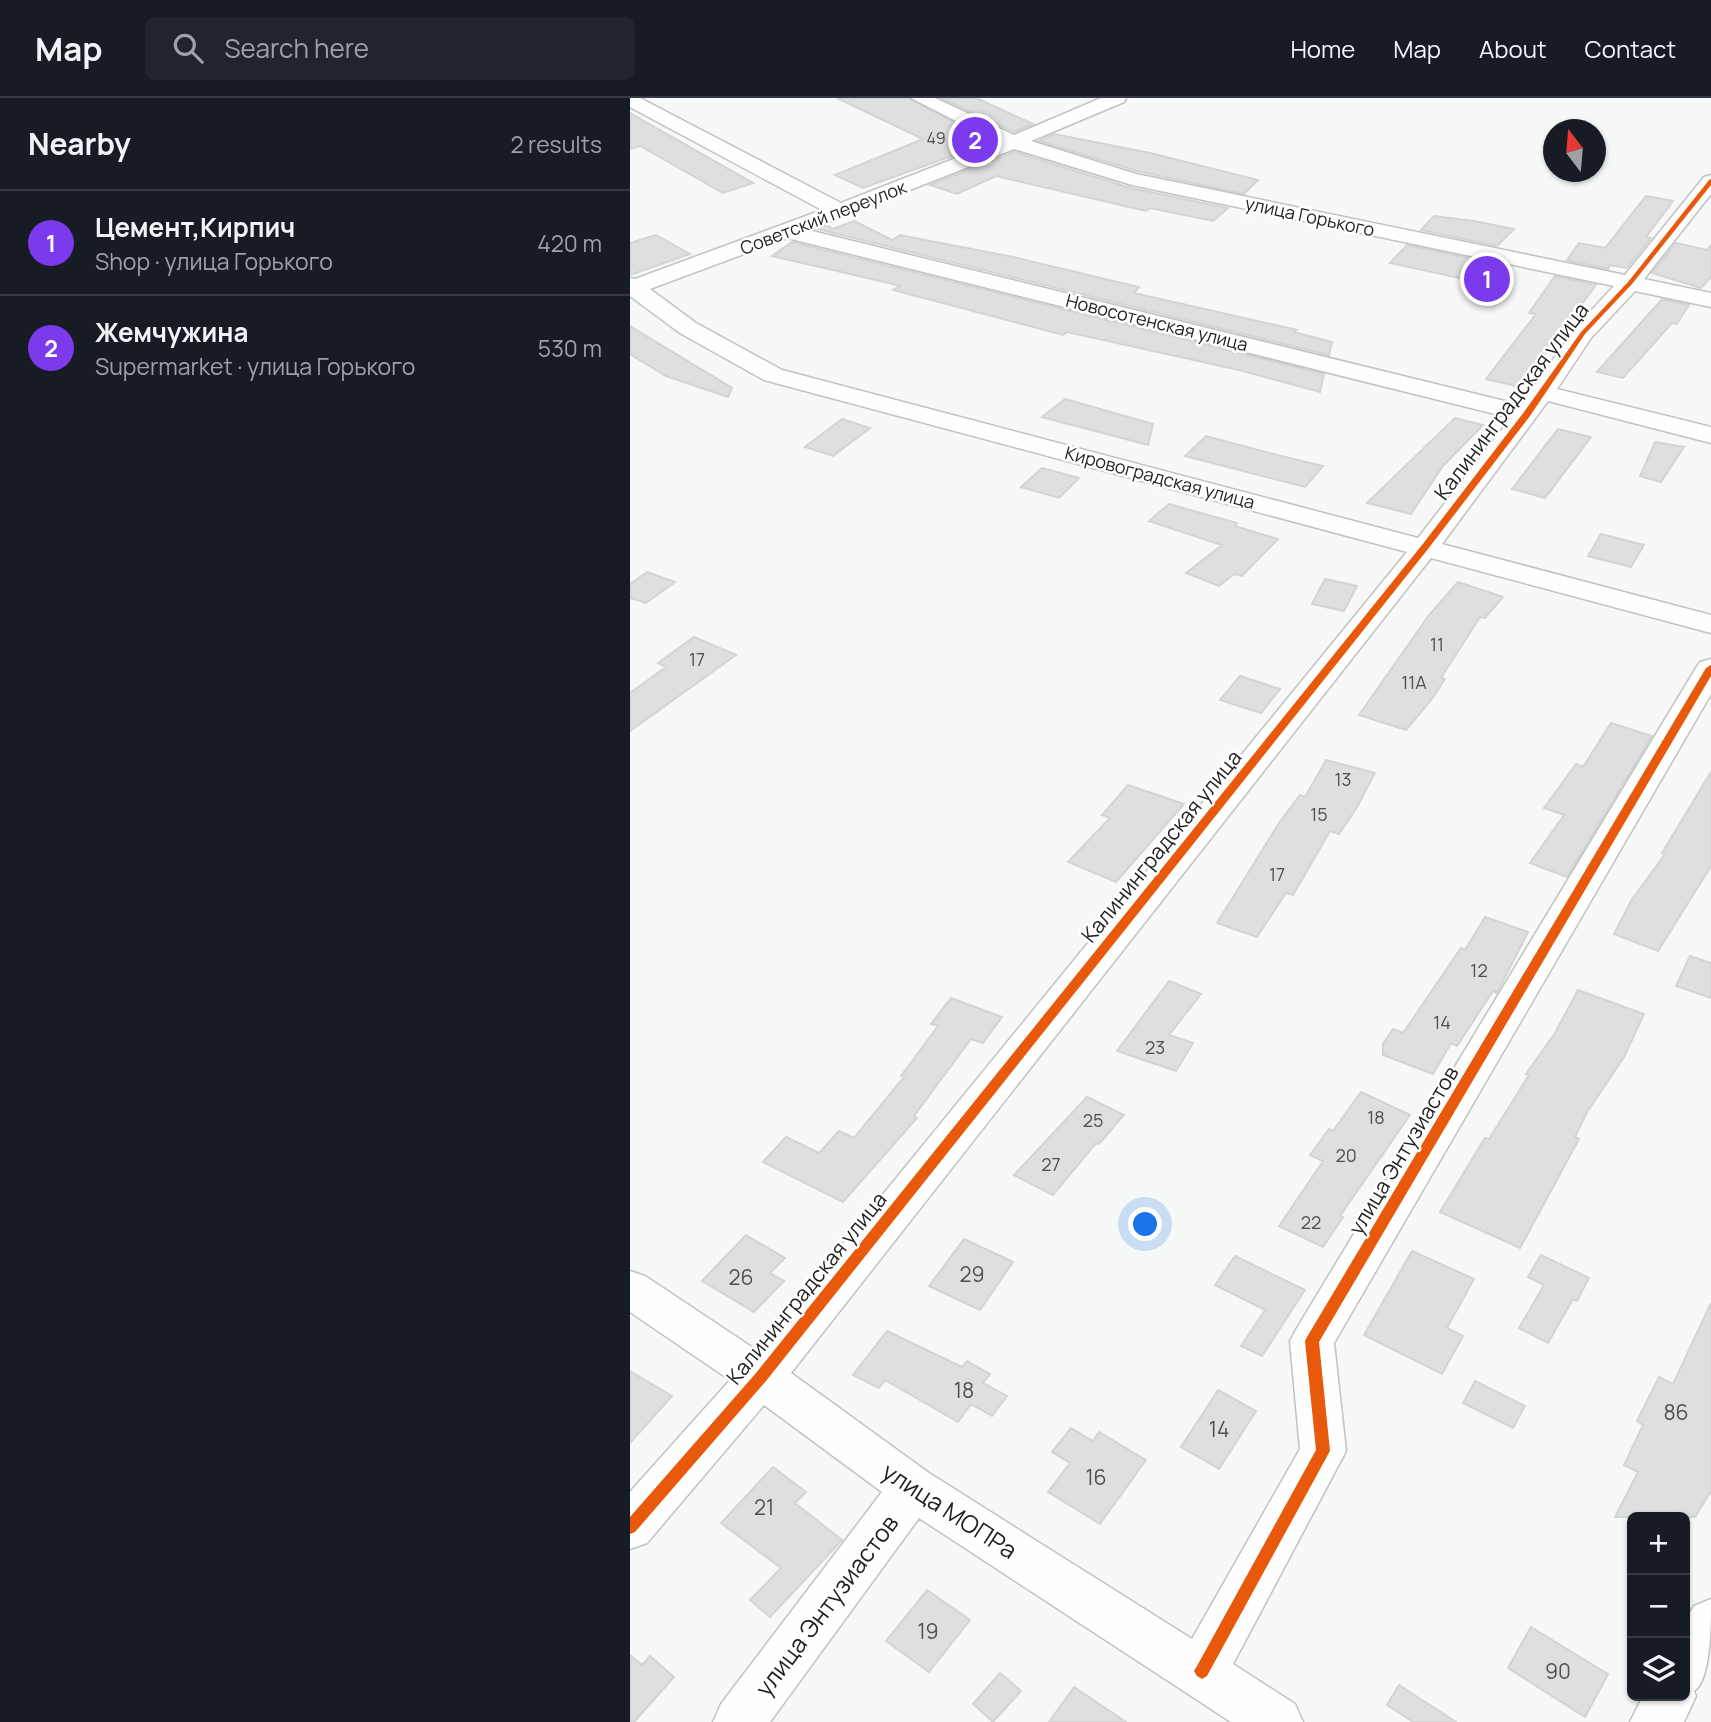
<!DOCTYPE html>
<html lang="en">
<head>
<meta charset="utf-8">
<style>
  :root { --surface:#171b24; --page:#20242c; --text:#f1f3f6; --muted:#9ea1a6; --line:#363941; --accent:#7c3aed }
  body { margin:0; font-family:Manrope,sans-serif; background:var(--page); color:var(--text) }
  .controls { position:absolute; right:21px; bottom:21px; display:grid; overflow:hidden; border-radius:10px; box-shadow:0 2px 5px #0004 }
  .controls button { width:63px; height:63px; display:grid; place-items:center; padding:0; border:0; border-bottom:2px solid var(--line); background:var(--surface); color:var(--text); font:35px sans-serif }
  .compass { position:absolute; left:913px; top:21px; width:63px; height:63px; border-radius:50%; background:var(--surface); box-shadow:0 2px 5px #0004; rotate:344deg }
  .you { position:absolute; left:516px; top:1127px; width:24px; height:24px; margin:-18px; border:5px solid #fff; border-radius:50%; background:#1a73e8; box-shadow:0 0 0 10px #1a73e833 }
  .badge { display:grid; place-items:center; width:46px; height:46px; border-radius:50%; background:var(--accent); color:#fff; font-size:23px; font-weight:700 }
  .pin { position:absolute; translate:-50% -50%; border:4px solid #fff; box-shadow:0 2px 7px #0006 }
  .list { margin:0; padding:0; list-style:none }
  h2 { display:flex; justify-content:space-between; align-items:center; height:91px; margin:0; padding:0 28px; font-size:30px }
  h2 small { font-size:23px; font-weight:400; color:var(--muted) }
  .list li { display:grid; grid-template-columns:46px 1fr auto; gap:21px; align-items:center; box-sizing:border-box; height:105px; padding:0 28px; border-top:2px solid var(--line) }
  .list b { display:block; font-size:26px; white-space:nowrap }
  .list p { margin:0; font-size:23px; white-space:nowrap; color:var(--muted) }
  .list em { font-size:23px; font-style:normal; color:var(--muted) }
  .icon { flex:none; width:38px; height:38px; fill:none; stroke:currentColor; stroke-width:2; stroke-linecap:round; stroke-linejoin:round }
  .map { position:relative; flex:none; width:1081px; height:1624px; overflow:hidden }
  header { display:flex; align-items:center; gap:42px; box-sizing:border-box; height:98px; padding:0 35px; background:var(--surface); border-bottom:2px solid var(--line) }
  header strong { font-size:33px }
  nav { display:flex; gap:38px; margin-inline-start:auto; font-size:24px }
  .search { width:490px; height:63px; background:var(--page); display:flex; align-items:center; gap:18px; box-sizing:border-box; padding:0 24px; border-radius:10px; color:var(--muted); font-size:26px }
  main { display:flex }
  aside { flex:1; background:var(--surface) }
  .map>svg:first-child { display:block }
  .building { fill:#dedfdf; stroke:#d3d4d4; stroke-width:2 }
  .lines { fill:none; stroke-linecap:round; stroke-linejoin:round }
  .minor-casing { stroke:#c1c2c2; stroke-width:3 }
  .minor { fill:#fefefe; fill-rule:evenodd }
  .cycleway-casing { stroke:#fff; stroke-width:5 }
  .cycleway { fill:#e8590c; fill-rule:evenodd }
  .labels { text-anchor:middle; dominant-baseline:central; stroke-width:5; stroke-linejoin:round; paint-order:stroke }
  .far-number-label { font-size:16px; fill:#4f5150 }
  .far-street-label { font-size:18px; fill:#1e201f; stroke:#fff }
  .number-label { font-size:18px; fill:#4f5150 }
  .street-label { font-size:21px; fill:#1e201f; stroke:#fff }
  .near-number-label { font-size:21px; fill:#4f5150 }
  .near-street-label { font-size:24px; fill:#1e201f; stroke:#fff }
</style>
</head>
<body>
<header>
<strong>Map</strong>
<div class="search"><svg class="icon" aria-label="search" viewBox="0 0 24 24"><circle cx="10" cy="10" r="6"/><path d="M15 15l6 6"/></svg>Search here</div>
<nav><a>Home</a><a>Map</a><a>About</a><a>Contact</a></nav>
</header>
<main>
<aside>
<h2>Nearby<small>2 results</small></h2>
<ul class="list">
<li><span class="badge">1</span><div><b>Цемент,Кирпич</b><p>Shop · улица Горького</p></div><em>420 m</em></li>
<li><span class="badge">2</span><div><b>Жемчужина</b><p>Supermarket · улица Горького</p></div><em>530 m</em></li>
</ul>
</aside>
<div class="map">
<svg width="1081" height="1624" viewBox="0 0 1081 1624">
  <rect width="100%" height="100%" fill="#f7f8f8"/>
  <path class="building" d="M 207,0 L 279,0 L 361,44 L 233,90 L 205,77 L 293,41 Z
    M 311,0 L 346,0 L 403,26 L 384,34 Z
    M 0,15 L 123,85 L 93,95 L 10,48 L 0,51 Z
    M 424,36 L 520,55 L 628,82 L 614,96 L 507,73 L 409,43 Z
    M 384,54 L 501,90 L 598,110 L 583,123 L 520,110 L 516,113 L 366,78 L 327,96 L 300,87 Z
    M 1016,98 L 1043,103 L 1016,139 L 1021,140 L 997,170 L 980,167 L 978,171 L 937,162 L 949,145 L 975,150 Z
    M 804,118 L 844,123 L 884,131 L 867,148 L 791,132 Z
    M 224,123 L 262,142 L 270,137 L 383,159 L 509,189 L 504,195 L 667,232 L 664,234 L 702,244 L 699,257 L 187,131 L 197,127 L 203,131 Z
    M 26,137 L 60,156 L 0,177 L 0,145 Z
    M 162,144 L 694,276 L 690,294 L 609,272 L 437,234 L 433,237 L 263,192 L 270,188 L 259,185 L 142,158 Z
    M 1046,145 L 1077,152 L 1081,147 L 1081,179 L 1071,190 L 1022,175 Z
    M 777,147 L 852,163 L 834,181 L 760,165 Z
    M 925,178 L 966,187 L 891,289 L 856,281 L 906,216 L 899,215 Z
    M 1032,201 L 1059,207 L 1047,226 L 1042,225 L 993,280 L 967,274 Z
    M 0,228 L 102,290 L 98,299 L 36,278 L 0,256 Z
    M 435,301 L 523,326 L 518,347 L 412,319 Z
    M 825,320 L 853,327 L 813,368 L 781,416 L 737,405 Z
    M 212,321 L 240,330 L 203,358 L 175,349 Z
    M 928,331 L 961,339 L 915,400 L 882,391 Z
    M 576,338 L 647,357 L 693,368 L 675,389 L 555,358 Z
    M 1025,344 L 1054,349 L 1031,384 L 1010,378 Z
    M 412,370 L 449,380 L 429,400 L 391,389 Z
    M 539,406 L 607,425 L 605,428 L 648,441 L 612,478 L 604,476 L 589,488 L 556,475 L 592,447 L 519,423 Z
    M 971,436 L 1014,447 L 1001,469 L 958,458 Z
    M 17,474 L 45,484 L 16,505 L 0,500 L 0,486 Z
    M 695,481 L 727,488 L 714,513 L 682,506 Z
    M 828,484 L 873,499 L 855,520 L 850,519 L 811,580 L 815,581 L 802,601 L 776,632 L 729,617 L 799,517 Z
    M 64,539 L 106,557 L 0,633 L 0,595 L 36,569 L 28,565 Z
    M 610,578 L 650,591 L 631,615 L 590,602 Z
    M 981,625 L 1022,638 L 937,779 L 900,765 L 934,717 L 914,710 L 946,666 L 953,669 Z
    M 696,662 L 745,675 L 726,711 L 709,736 L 700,733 L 663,797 L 656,795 L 627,839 L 587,825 L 649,725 L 670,697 L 675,699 Z
    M 1081,674 L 1081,768 L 1028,853 L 984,836 L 1001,803 L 1035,756 L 1032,755 Z
    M 498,687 L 554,706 L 486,784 L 438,764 L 480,720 L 472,717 Z
    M 855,819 L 898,834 L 867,895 L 863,893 L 827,948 L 821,945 L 803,976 L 753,957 L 753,946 L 763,931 L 773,935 L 831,850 L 835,852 Z
    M 1060,858 L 1081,865 L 1081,900 L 1046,888 Z
    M 539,883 L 571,896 L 539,937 L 563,945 L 546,973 L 487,953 Z
    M 948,892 L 1014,916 L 994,959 L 957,1014 L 945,1039 L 949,1041 L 890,1150 L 810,1114 L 855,1040 L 859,1041 L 899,977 L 896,976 L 925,935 Z
    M 321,900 L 372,919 L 353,945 L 341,941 L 284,1018 L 287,1020 L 213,1104 L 133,1064 L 156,1039 L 189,1055 L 209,1033 L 224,1040 L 274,979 L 271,978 L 308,928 L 301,926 Z
    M 731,994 L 780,1017 L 710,1118 L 713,1119 L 693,1149 L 649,1128 L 693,1063 L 680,1057 L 699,1031 L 703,1033 Z
    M 457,999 L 494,1017 L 469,1046 L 466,1045 L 423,1097 L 384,1077 Z
    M 116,1137 L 155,1160 L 140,1175 L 154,1183 L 124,1214 L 72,1183 Z
    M 334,1141 L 383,1164 L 350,1212 L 299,1188 Z
    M 782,1153 L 844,1181 L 817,1230 L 833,1238 L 812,1276 L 734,1237 Z
    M 911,1157 L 959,1180 L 947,1203 L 943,1201 L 918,1245 L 889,1230 L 914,1187 L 898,1179 Z
    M 605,1158 L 675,1192 L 632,1258 L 611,1248 L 635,1212 L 585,1187 Z
    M 1081,1205 L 1081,1393 L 1065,1419 L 985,1419 L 1008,1374 L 994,1367 L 1013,1327 L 1007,1323 L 1029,1279 L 1043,1286 Z
    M 257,1233 L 332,1269 L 337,1263 L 360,1276 L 353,1285 L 377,1298 L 362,1318 L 341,1306 L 328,1324 L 255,1282 L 249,1290 L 223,1277 Z
    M 0,1273 L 42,1298 L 0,1345 Z
    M 845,1283 L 895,1308 L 883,1330 L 833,1305 Z
    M 588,1292 L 626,1313 L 589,1371 L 551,1349 Z
    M 441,1330 L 463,1343 L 469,1334 L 516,1362 L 470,1426 L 418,1394 L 440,1365 L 422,1354 Z
    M 143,1369 L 176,1394 L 165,1405 L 212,1442 L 140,1519 L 120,1502 L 151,1470 L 91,1425 Z
    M 297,1492 L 340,1522 L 299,1574 L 256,1543 Z
    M 901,1529 L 978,1576 L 955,1619 L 878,1570 Z
    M 0,1557 L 12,1567 L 20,1558 L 44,1579 L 4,1624 L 0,1624 Z
    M 370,1575 L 391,1593 L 363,1624 L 343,1606 Z
    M 769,1587 L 826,1624 L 783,1624 L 757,1607 Z
    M 444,1589 L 496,1624 L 419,1624 Z"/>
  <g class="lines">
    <defs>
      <path id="minor" d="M 0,0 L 10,0 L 211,105 L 367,44 L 281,0 L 305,0 L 384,37 L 471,0 L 496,0 L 494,4 L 401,43 L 506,76 L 995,177 L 1074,79 L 1081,77 L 1081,96 L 1014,181 L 1081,195 L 1081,209 L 1005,193 L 961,240 L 927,291 L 1081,329 L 1081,345 L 918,303 L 812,446 L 1081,517 L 1081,535 L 801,460 L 161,1275 L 299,1375 L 562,1541 L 670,1351 L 660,1243 L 667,1230 L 1066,570 L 1070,564 L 1081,561 L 1081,596 L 704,1245 L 716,1353 L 603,1566 L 665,1606 L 673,1624 L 601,1624 L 289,1420 L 140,1624 L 83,1624 L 91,1606 L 252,1394 L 134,1307 L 17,1445 L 0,1451 L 0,1394 L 100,1282 L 0,1214 L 0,1173 L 15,1178 L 126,1252 L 777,454 L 134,282 L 50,235 L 0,198 L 0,180 L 5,181 L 192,112 L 0,9 ZM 384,51 L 502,87 L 984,188 L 945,230 L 891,307 L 178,132 ZM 157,140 L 881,320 L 788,440 L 152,272 L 66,225 L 20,191 Z
        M 1081,1501 C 1081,1525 1081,1583 1064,1593 L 1066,1598 L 1054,1624 L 1000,1624 L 1013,1598 L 1055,1598 L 1055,1523 L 1064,1508 Z"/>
    </defs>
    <use href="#minor" class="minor-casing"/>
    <use href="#minor" class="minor"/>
    <defs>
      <path id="cycleway" d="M 1081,81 L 1081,87 L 1002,186 L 955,236 L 900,318 L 798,451 L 136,1283 L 5,1434 L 0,1436 L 0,1419 L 126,1275 L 792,447 L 894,314 L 951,234 L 998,184 L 1079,82 Z
        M 1081,567 L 1081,578 L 689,1244 L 700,1353 L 577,1578 L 572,1581 L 567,1578 L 564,1573 L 567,1568 L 686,1352 L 675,1243 L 677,1239 L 1076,570 Z"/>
    </defs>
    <use href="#cycleway" class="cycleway-casing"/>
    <use href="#cycleway" class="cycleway"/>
  </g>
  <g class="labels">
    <g class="far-number-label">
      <text x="306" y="40">49</text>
    </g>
    <g class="far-street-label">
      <text transform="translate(680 118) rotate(12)">улица Горького</text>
      <text transform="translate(193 119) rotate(-21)">Советский переулок</text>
      <text transform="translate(527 224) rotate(14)">Новосотенская улица</text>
      <text transform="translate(530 379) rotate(15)">Кировоградская улица</text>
    </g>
    <g class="number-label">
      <text x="807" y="546">11</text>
      <text x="67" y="561">17</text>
      <text x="784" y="584">11А</text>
      <text x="713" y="681">13</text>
      <text x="689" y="716">15</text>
      <text x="647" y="776">17</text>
      <text x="849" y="872">12</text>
      <text x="812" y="924">14</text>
      <text x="525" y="949">23</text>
      <text x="746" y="1019">18</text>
      <text x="463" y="1022">25</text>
      <text x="716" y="1057">20</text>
      <text x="421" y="1066">27</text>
      <text x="681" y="1124">22</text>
    </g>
    <g class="street-label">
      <text transform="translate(881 303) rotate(-53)">Калининградская улица</text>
      <text transform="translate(531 748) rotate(-51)">Калининградская улица</text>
      <text transform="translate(773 1052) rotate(-59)">улица Энтузиастов</text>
      <text transform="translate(176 1190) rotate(-51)">Калининградская улица</text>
    </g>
    <g class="near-number-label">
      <text x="342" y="1176">29</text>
      <text x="111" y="1179">26</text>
      <text x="334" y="1292">18</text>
      <text x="1046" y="1314">86</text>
      <text x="589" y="1331">14</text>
      <text x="466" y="1379">16</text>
      <text x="134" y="1409">21</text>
      <text x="298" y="1533">19</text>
      <text x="928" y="1573">90</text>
    </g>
    <g class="near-street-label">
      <text transform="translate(320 1412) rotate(33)">улица МОПРа</text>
      <text transform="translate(196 1507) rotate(-53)">улица Энтузиастов</text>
    </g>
  </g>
</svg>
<div class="controls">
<button>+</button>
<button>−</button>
<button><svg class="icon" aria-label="layers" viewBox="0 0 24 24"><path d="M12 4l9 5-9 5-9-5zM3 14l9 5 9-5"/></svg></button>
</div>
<svg class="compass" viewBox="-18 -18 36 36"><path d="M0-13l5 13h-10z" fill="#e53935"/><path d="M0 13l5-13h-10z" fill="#9ea1a6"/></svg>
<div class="you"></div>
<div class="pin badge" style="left:857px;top:181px">1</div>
<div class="pin badge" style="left:345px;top:42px">2</div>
</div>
</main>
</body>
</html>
